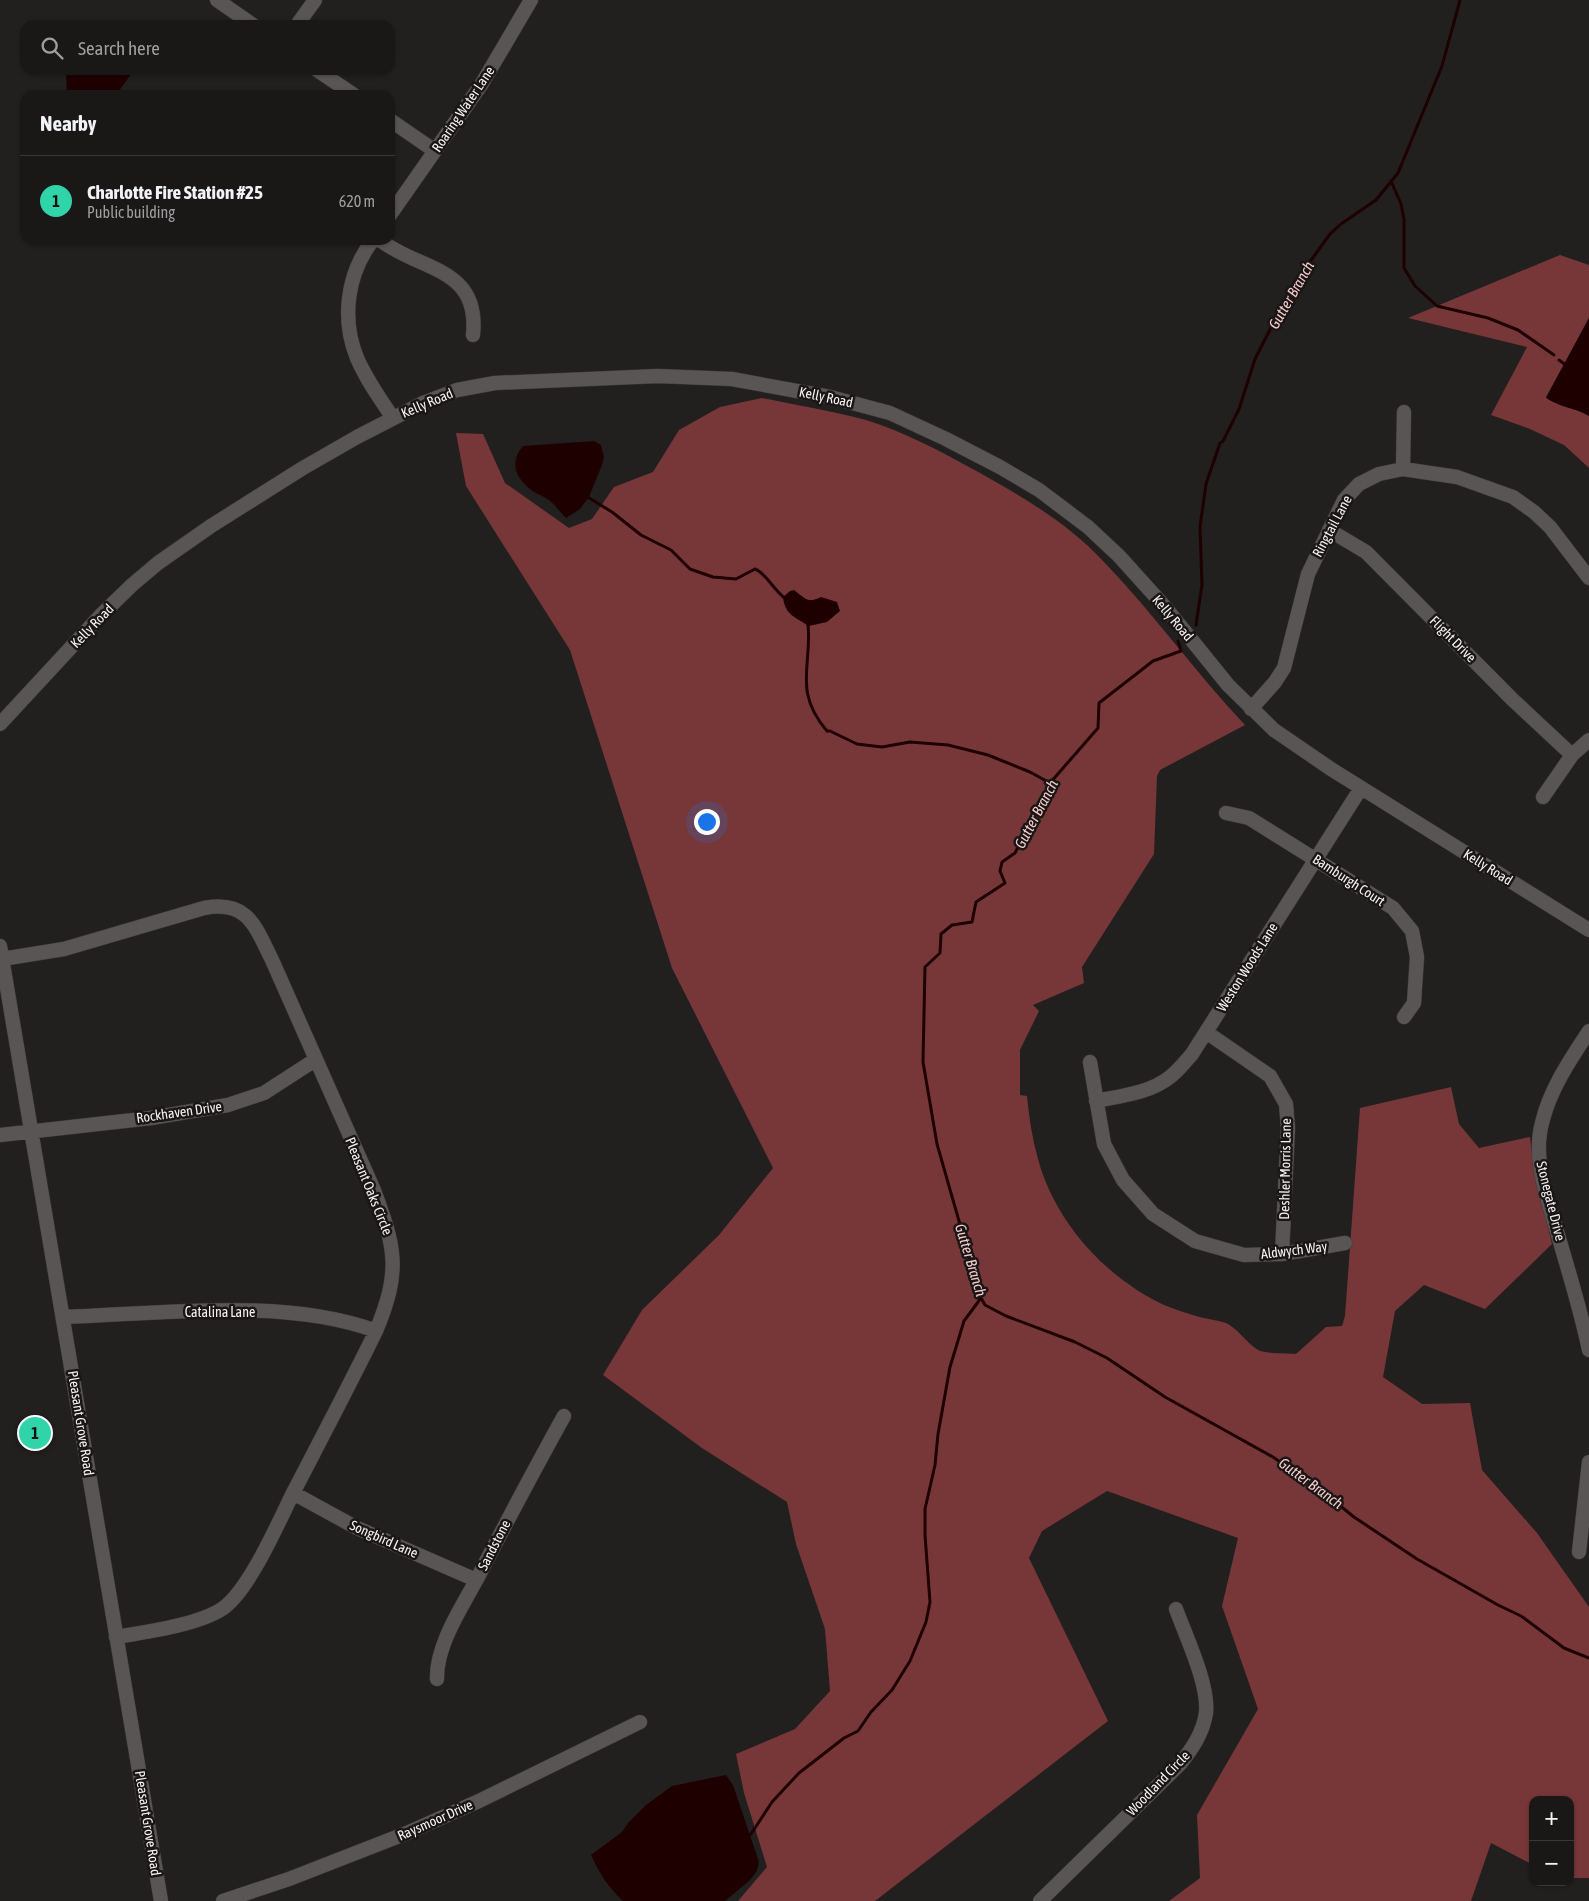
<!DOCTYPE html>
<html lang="en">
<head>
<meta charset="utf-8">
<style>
  :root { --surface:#1a1717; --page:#272424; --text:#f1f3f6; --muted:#9f9fa1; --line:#383636; --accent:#31d4a9 }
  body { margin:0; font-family:"Asap Condensed",sans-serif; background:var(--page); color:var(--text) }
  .controls { position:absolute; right:15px; bottom:15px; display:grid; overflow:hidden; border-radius:10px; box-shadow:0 1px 4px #0004 }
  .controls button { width:45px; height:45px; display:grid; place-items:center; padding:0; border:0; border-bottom:1px solid var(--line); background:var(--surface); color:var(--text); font:25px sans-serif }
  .you { position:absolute; left:706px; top:821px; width:18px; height:18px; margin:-12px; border:4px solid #fff; border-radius:50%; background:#1a73e8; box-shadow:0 0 0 8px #1a73e833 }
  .badge { display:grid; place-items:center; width:32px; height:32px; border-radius:50%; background:var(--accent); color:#111; font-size:16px; font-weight:700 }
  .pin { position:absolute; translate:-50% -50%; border:2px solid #fff; box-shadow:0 1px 5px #0006 }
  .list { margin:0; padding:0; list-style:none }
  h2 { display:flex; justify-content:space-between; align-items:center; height:65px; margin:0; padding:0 20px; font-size:21px }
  h2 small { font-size:16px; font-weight:400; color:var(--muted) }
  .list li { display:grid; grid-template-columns:32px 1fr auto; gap:15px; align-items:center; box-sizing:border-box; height:90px; padding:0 20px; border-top:1px solid var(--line) }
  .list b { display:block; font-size:19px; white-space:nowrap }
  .list p { margin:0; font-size:16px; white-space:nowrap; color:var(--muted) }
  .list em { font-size:16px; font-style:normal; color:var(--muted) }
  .icon { flex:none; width:28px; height:28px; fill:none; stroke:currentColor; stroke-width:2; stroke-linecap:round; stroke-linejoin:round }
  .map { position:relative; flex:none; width:1589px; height:1901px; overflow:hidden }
  .search { position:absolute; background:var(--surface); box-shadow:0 1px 4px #0004; left:20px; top:20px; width:375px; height:55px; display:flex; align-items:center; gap:12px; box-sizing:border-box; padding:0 18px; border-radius:15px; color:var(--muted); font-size:19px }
  .panel { position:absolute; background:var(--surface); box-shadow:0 1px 4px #0004; left:20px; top:90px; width:375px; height:155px; border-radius:15px }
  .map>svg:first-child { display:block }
  .forest { fill:#773739 }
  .water { fill:#1f0001 }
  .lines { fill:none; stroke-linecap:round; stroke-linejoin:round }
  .stream { stroke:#1f0001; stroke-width:3 }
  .minor-casing { stroke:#3f3c3c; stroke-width:15 }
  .minor { stroke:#5a5555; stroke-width:14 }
  .labels { text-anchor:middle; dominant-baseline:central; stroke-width:5; stroke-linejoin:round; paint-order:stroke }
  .street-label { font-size:14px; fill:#f5f2f2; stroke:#191615 }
  .water-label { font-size:15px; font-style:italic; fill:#f6cccb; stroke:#191615 }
</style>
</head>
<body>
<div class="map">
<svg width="1589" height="1901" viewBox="0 0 1589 1901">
  <rect width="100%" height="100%" fill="#221f1f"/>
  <path class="forest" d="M 1560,255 L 1589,265 L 1589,318 L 1546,397 C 1561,408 1574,407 1589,416 L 1589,468 L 1564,445 L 1530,429 L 1491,415 L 1527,347 L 1408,318 Z
    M 762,398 C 797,405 832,411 866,420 C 902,431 936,449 969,467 C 1018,494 1066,521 1104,562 C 1154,614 1196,673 1245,725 L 1160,770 L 1157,776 L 1154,854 L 1082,967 L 1084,983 L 1033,1005 L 1039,1011 L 1020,1050 L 1020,1095 L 1027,1096 C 1029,1117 1032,1138 1038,1159 C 1055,1222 1105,1277 1164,1305 C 1174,1309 1186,1313 1196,1316 C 1206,1319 1217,1320 1226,1323 C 1238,1329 1247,1343 1258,1350 C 1265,1354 1287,1353 1296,1354 L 1326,1327 L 1342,1326 L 1345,1316 L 1360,1108 L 1451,1087 L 1459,1124 L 1479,1148 L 1530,1137 L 1533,1162 L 1552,1244 L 1485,1309 L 1424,1285 L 1395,1311 L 1383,1377 L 1422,1404 L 1470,1403 L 1482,1470 L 1537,1533 L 1589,1607 L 1589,1878 L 1570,1878 L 1570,1800 L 1533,1800 L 1533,1865 L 1491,1843 L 1471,1901 L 1169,1901 L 1200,1878 L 1197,1815 L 1258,1709 L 1222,1606 L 1238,1538 L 1107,1491 L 1042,1531 L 1029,1558 L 1108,1721 L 875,1901 L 738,1901 L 767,1867 L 744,1793 L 736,1754 L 795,1729 L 830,1691 L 825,1629 L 796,1544 L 787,1502 L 702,1448 L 603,1375 L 642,1310 L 719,1235 L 773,1168 L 672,968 L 570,650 L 466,486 L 456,433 L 483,434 L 505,483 L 569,528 L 592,519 L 614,487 L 653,472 L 679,430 L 720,407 Z"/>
  <path class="water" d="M 66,70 L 134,70 L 116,95 L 67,95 Z
    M 1589,318 L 1589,416 C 1574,407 1561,408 1546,398 Z
    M 594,441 L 601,445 L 604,457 L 602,465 L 589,497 L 580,509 L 566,518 C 561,513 556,506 550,501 C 544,496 536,494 530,489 C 514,476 510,462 523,446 Z
    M 794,590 C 805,598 807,604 821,597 L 837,602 L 840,611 L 827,622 L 809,626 C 795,617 785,615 783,597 L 790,591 Z
    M 726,1775 L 733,1785 L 759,1862 L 757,1871 L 749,1881 L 725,1901 L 623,1901 C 609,1888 599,1873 591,1855 L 622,1832 L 628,1823 L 646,1805 L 672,1786 Z"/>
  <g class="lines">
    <path class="stream" d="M 1391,181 L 1401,204 L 1404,219 L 1404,268 L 1415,286 L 1437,306 L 1488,318 L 1518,330 L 1554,355
      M 1559,360 L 1567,366
      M 586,496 L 612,512 L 641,535 L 671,550 L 690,569 L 713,577 L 736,579 L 755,569 C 766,573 774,591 786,599
      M 808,624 C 812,667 793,691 827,731 L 830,731 L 857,744 L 882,747 L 910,742 L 948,745 L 988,755 L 1030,772 L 1050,783
      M 1196,625 L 1202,585 L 1200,527 L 1206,484 L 1220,443 L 1223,441 L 1239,409 L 1255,359 L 1282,306 L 1285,304 L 1304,270 L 1330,234 L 1341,224 L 1376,200 L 1398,173 L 1442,66 L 1460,0
      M 1178,641 L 1181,651 L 1153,661 L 1099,703 L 1098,728 L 1050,783 L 1015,853 L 1002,862 L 1000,871 L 1005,883 L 976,902 L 972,922 L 952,925 L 941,934 L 940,953 L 925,967 L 923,1062 L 937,1144 L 981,1298 L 985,1305 L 1006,1316 L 1075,1342 L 1107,1358 L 1165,1397 L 1273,1457 L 1323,1492 L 1354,1517 L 1417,1559 L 1498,1605 L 1521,1616 L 1564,1648 L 1589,1658
      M 748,1836 L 751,1834 L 772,1802 L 799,1773 L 844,1738 L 858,1731 L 871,1712 L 892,1690 L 910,1661 L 926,1622 L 930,1602 L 925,1535 L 925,1509 L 935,1465 L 938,1434 L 950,1367 L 964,1321 L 981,1298"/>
    <defs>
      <path id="minor" d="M 217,0 L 253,25
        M 297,25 L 315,0
        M 317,70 L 354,95
        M 390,120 L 435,151
        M 390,215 L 481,85 L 531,0
        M 373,240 C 347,273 341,319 357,358 C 366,379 380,399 393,418
        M 380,240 C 419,271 480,266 473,335
        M 1403,469 L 1404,412
        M 1329,530 L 1366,552 L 1513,700 L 1572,755
        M 1251,709 L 1275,682 L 1284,668 L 1308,574 L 1344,500 L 1359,484 L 1379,474 L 1403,469 L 1457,477 L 1513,497 L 1534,512 L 1550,527 L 1589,578
        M 0,724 L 101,615 L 132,585 L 158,563 L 211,526 L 303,468 L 357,437 L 423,403 L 457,390 L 495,383 L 658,376 L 732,379 L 830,397 L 890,413 L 946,439 L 1000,467 L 1039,490 L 1088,527 L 1119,556 L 1165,607 L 1228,685 L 1274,730 L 1331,769 L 1589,930
        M 1543,797 L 1572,755 L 1589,740
        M 1226,813 L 1249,818 L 1393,908 L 1412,931 L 1417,957 L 1414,1003 L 1404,1017
        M 0,946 L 161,1901
        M 2,959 L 64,949 L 204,908 C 248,900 255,926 272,960 L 373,1188 C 396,1248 401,1271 376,1331 C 349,1386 321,1439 293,1493 C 278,1523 249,1591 222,1609 C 197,1625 146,1632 116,1637
        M 1589,1031 C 1570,1060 1550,1089 1542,1123 C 1532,1160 1548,1200 1558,1235 C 1569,1273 1581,1311 1589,1350
        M 1206,1032 L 1270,1076 L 1286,1104 L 1288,1128 L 1282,1254
        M 1090,1062 L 1104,1144 L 1123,1180 L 1153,1214 L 1195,1241 L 1244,1255 L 1282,1254 L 1345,1243
        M 1096,1101 C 1121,1096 1150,1093 1170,1077 C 1178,1071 1185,1062 1192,1054 L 1361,788
        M 0,1135 L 151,1118 L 228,1105 L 264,1093 L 315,1060
        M 63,1317 C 159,1314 285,1297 376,1331
        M 293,1493 L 357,1528 L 476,1580
        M 1579,1552 L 1589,1462
        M 437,1679 C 436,1645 462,1607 478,1577 C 506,1523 534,1470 564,1416
        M 223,1901 L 289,1879 L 407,1833 L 479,1801 L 640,1722
        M 1040,1901 L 1180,1764 C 1192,1749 1203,1733 1206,1713 C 1209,1684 1186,1637 1176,1609"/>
    </defs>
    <use href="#minor" class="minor-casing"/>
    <use href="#minor" class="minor"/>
  </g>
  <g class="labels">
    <g class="street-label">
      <text transform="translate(463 109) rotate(-56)">Roaring Water Lane</text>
      <text transform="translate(826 397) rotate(12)">Kelly Road</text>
      <text transform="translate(427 403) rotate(-23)">Kelly Road</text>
      <text transform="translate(1332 526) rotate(-62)">Ringtail Lane</text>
      <text transform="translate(1173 618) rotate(50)">Kelly Road</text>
      <text transform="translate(92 626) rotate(-46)">Kelly Road</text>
      <text transform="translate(1453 639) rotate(45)">Flight Drive</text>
      <text transform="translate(1488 867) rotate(32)">Kelly Road</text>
      <text transform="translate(1349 880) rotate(33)">Bamburgh Court</text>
      <text transform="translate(1247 967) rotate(-58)">Weston Woods Lane</text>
      <text transform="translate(179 1112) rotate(-8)">Rockhaven Drive</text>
      <text transform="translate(1285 1169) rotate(-89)">Deshler Morris Lane</text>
      <text transform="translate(369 1186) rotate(68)">Pleasant Oaks Circle</text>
      <text transform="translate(1551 1201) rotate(76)">Stonegate Drive</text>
      <text transform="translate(1294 1250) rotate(-7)">Aldwych Way</text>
      <text x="220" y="1312">Catalina Lane</text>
      <text transform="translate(81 1423) rotate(81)">Pleasant Grove Road</text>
      <text transform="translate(384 1539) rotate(24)">Songbird Lane</text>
      <text transform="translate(494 1545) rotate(-63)">Sandstone</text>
      <text transform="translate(1158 1783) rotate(-46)">Woodland Circle</text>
      <text transform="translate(435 1820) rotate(-24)">Raysmoor Drive</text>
      <text transform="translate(148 1823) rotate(81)">Pleasant Grove Road</text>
    </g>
    <g class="water-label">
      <text transform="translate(1291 295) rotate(-60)">Gutter Branch</text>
      <text transform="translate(1036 814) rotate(-62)">Gutter Branch</text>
      <text transform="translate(971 1260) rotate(73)">Gutter Branch</text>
      <text transform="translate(1311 1483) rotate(36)">Gutter Branch</text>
    </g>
  </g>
</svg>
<div class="controls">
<button>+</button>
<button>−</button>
</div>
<div class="you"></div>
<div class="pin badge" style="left:35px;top:1433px">1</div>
<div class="search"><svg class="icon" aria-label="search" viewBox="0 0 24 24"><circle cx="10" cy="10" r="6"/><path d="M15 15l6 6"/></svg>Search here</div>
<section class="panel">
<h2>Nearby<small></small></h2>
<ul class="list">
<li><span class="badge">1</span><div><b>Charlotte Fire Station #25</b><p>Public building</p></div><em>620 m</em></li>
</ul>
</section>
</div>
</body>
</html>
